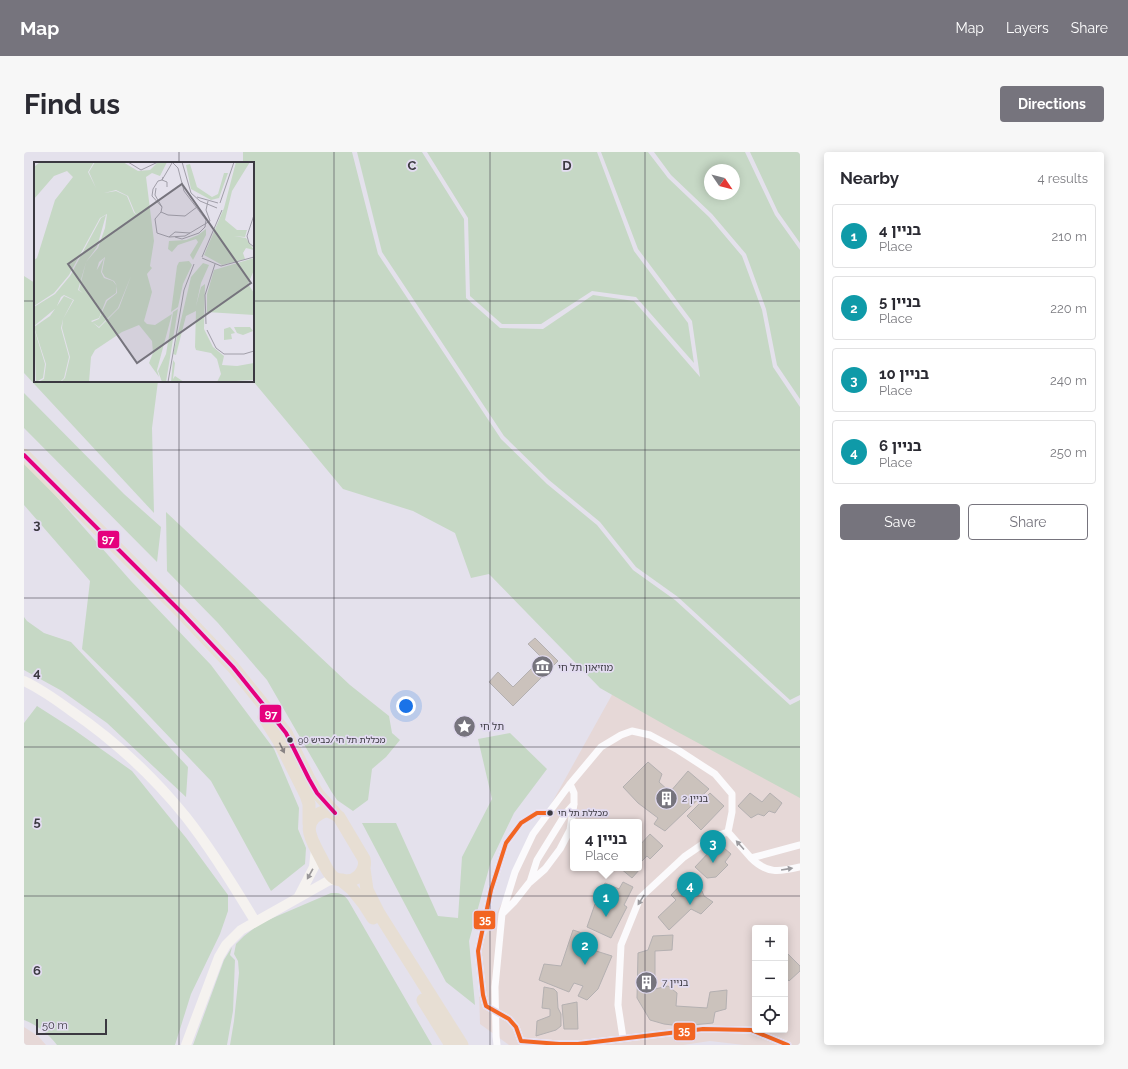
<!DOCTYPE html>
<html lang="en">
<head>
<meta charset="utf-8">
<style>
  :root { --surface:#fff; --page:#f7f7f7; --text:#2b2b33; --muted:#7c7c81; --line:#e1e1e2; --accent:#76747d }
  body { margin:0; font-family:Raleway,"Noto Sans Hebrew",sans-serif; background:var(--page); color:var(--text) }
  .controls { position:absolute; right:12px; bottom:12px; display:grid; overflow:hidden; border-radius:4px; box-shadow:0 2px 10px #0003 }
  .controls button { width:36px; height:36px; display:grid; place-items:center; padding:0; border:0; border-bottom:1px solid var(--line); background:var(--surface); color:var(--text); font:20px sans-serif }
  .compass { position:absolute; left:680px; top:12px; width:36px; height:36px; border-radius:50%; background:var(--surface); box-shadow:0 2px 10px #0003; rotate:125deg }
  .scale { position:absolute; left:12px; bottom:10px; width:71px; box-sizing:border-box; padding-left:4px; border:2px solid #3b3941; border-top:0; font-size:11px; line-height:14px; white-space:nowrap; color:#3b3941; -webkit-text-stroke:3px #e3dcf1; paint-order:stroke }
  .you { position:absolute; left:382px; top:554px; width:14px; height:14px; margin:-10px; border:3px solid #fff; border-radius:50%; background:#1a73e8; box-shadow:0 0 0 6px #1a73e833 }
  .badge { display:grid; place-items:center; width:26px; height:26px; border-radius:50%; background:var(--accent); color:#fff; font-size:13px; font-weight:700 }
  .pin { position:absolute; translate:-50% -33px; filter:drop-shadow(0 1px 2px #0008) }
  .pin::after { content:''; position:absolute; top:21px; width:14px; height:12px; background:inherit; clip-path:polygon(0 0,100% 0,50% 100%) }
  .popup { position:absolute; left:546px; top:667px; width:72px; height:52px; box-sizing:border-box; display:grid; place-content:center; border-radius:4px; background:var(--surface); filter:drop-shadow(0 1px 3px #0005); font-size:13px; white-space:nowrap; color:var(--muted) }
  .popup b { font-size:15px; color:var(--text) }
  .popup::after { content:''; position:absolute; left:50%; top:100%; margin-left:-8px; border:8px solid transparent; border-top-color:var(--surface) }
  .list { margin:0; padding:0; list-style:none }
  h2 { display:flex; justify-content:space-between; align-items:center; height:52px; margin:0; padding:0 16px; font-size:17px }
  h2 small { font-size:13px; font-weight:400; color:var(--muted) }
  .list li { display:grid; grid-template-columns:26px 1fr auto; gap:12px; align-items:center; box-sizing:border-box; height:64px; margin:0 8px 8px; padding:0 8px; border:1px solid var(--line); border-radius:4px }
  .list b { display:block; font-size:15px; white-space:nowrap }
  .list p { margin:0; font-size:13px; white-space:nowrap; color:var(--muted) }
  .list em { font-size:13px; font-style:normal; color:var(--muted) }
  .actions { display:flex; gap:8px; padding:12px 16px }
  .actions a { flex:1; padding:9px 0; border:1px solid var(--accent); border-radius:4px; text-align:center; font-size:14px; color:var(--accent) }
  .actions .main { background:var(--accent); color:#fff }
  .icon { flex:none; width:22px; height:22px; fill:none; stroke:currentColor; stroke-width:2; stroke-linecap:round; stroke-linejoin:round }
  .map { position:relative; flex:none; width:776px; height:893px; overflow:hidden; border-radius:4px }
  header { display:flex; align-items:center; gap:24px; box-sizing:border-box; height:56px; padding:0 20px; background:var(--accent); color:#fff }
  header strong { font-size:19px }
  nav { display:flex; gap:22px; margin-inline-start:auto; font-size:14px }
  .intro { display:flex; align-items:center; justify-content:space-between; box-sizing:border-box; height:96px; padding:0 24px }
  h1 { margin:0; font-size:28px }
  .button { padding:10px 18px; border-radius:4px; background:var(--accent); color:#fff; font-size:14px; font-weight:700 }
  main { display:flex; gap:24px; padding:0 24px }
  aside { flex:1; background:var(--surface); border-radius:4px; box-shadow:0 2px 10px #0003 }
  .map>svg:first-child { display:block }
  .education { fill:#e6d8d7; fill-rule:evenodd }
  .green { fill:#c6d8c5; fill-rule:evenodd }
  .building { fill:#cbc2bc; stroke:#b4b0b1 }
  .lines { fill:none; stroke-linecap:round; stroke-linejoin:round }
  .street { stroke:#fbfafc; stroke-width:7 }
  .secondary { stroke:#f5f2ef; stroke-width:10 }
  .highway { stroke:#e7ded3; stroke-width:13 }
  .bus-1-casing { stroke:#e3dcf1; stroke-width:7 }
  .bus-2-casing { stroke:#e3dcf1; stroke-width:7 }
  .bus-1 { stroke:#e5007d; stroke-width:4 }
  .bus-2 { stroke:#f26522; stroke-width:4 }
  .oneway { fill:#888383 }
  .oneway2 { fill:#9b9a9e }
  .oneway3 { fill:#989698 }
  .grid { fill:none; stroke:#3b3941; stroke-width:1; stroke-opacity:0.55 }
  .bus-dot { fill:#3b3941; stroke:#e3dcf1; stroke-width:1.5 }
  .labels { text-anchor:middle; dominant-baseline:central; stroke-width:3.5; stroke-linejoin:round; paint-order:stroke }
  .bus-label { font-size:9px; fill:#3b3941; stroke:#e3dcf1; text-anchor:start }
  .poi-label { font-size:10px; fill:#3b3941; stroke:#e3dcf1; text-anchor:start }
  .inset-road { fill:none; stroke:#a09ea8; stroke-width:1 }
  .view { fill:#76747d; fill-opacity:0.15; stroke:#76747d; stroke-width:2 }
  .inset-edge { fill:none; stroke:#3b3941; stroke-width:2 }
  .grid-label { font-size:13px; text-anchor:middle; font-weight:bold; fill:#3b3941; stroke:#e3dcf1; stroke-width:3.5; stroke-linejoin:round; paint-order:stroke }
  .line-badge { stroke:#e3dcf1; stroke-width:1.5 }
  .badge-label { font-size:11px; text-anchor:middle; font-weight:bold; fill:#fff }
</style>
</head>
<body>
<header>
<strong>Map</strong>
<nav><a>Map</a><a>Layers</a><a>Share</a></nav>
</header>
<div class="intro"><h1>Find us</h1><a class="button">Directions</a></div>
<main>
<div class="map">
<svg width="776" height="893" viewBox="0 0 776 893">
  <rect width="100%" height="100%" fill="#e4e1ec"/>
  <path class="education" d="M 594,532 L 776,637 L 776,893 L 720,893 L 686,889 L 659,893 L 485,893 L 456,872 L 454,799 L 525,656 ZM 549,670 L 615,670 L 615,716 L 549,716 ZM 731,776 L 761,776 L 761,878 L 731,878 Z
    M 0,875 L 14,884 L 22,893 L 0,893 Z"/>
  <path class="green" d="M 219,0 L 328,0 L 354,102 L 477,287 L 523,332 L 573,373 L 609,418 L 651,448 L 766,553 L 776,548 L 776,646 L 650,578 L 576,536 L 465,422 L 447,426 L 431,381 L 389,359 L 319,337 L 229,229 L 229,11 L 219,11 Z
    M 333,0 L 398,0 L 440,67 L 442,146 L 476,176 L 519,177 L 569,143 L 610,149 L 676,225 L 668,169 L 614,97 L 577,0 L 624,0 L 644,26 L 685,65 L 718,104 L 738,158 L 749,215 L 776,255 L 776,543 L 766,548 L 654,445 L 612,415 L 576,370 L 525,328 L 480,284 L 358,100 Z
    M 403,0 L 573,0 L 610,99 L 664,171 L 670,211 L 612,145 L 568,139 L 517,172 L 478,172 L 446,144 L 444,66 Z
    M 630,0 L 721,0 L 751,63 L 776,98 L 776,247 L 753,213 L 742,157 L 722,102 L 688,62 L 647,23 ZM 686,18 L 710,18 L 710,42 L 686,42 Z
    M 726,0 L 776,0 L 776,91 L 754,60 Z
    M 0,124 L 11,131 L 11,229 L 134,229 L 128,276 L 130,361 L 0,221 Z
    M 0,241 L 100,342 L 137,375 L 133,410 L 0,276 Z
    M 0,310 L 16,326 L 107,429 L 187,513 L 250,597 L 275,656 L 274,677 L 282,696 L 281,712 L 247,739 L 187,629 L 110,548 L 58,497 L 66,429 L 0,353 Z
    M 142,360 L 326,533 L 365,564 L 368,581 L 376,588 L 362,605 L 348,617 L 344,648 L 329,659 L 313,648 L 307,639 L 243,528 L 194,471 L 143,419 Z
    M 0,465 L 3,469 L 20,481 L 47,490 L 164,615 L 162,645 L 83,571 L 38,539 L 0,518 Z
    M 13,554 L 49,577 L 108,619 L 163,687 L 204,743 L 204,759 L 196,782 L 167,842 L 151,893 L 33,893 C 25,882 13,873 0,868 L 0,571 Z
    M 486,581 L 523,617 L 490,661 L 467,709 L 445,789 L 451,853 L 422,830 L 338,671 L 372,671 L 414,764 L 434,766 L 438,705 L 468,647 L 454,587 Z
    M 307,741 C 315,741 319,741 324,748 L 408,893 L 206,893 L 210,869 L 215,821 L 214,809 L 210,802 L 212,792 L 220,784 L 237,771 Z
    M 208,795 L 206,803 L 211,808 L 209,859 L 203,893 L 169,893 L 200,808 Z"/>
  <path class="building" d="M 511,486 L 534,509 L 489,554 L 465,530 L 474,520 L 489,535 L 518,506 L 504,492 Z
    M 624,610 L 638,622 L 635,630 L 646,640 L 664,619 L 685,637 L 641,679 L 630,672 L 634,666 L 614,651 L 599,635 Z
    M 686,641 L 700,654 L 677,678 L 663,664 Z
    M 726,641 L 738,650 L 746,641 L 758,651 L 751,661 L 745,659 L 740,664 L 734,662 L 727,666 L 714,654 Z
    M 626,682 L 639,694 L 626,707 L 623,704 L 615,712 L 616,717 L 608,726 L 596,716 L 615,716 L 615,694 Z
    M 700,696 L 707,702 L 701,710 L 704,713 L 692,725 L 683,726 L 671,715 L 688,697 L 695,701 Z
    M 581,716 L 594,716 L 586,721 Z
    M 664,725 L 678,739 L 680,744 L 689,750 L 677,762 L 667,757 L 645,778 L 634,765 L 652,748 L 647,743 Z
    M 599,730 L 609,735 L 600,753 L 603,755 L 587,786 L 563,775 L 571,752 L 582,754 L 587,747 L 574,743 L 581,731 L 595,737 Z
    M 549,778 L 570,785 L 569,798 L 588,804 L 574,837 L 563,848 L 554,844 L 559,834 L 550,831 L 545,840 L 515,828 L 520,812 L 537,814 Z
    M 649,783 L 648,798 L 631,799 L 631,837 L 644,834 L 653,841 L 652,854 L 683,856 L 686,840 L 703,838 L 702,857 L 691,860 L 689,871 L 657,874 L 640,872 L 626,868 L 613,846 L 614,801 L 624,798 L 629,784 Z
    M 761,799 L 776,814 L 776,819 L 765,829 L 761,824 Z
    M 520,835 L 530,837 L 533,840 L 534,856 L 537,862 L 537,874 L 532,878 L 512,884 L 513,869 L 526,864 L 526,857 L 518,856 Z
    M 553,850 L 554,877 L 540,877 L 538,853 Z"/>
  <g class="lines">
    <path class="street" d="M 526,661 L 513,661 L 497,671 L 482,691 L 467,738 L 454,799 L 459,843 L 462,854 L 485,867 L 492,875 L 497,889 L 535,892 L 554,892 L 679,877 L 727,878 L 764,893
      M 727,706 C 743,722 755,720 776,715
      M 506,730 L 513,708 L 542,661 L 550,652
      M 479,761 L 490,750 L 505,731 L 521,717 L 536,697 L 546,678 L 550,652 L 550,641 L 546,632
      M 599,886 L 594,853 L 597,793 L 616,746 L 660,705 L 689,685 L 704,680 L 727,706 L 776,693
      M 473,893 L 472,884 L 471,835 L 478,762 L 491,720 L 509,682 L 546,632 L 577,595 L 597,583 L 608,579 L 626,583 L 654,598 L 691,622 L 708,642 L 708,660 L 704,680"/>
    <path class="secondary" d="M 0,529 C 17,537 31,547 46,558 C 90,588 129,624 162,665 C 188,698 210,734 231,769
      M 274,746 L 290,715 L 292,696
      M 162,893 L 195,805 L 202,793 L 217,778 L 304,729 L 311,727"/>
    <path class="highway" d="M 0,303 L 158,461 L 209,515 L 262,581 L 285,627 L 293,641 L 311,661
      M 240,565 L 255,589 L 282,643 L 285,652 L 285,672
      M 301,659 C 307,659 310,661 315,665 L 340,707 C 343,720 330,732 318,728 C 315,728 311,727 309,725 C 303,720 300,711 296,704 C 287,687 275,669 301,659 Z
      M 340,717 L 343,738 L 354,760 L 438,893
      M 317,728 L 328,737 L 340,752 L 349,766
      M 399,848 L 427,893"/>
    <defs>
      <path id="bus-1" d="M 0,303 L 158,461 L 209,515 L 262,581 L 285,627 L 293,641 L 311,661"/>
      <path id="bus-2" d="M 526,661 L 513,661 L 497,671 L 482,691 L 467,738 L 454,799 L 459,843 L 462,854 L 485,867 L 492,875 L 497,889 L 535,892 L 554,892 L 679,877 L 727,878 L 764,893"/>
    </defs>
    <use href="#bus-1" class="bus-1-casing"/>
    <use href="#bus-2" class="bus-2-casing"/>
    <use href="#bus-1" class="bus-1"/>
    <use href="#bus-2" class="bus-2"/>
  </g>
  <defs><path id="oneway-solid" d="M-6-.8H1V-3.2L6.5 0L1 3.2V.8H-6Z"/></defs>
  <use class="oneway" href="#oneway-solid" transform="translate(258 596) rotate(64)"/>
  <g class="oneway2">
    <use href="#oneway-solid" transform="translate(716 693) rotate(-132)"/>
    <use href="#oneway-solid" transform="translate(763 717) rotate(-9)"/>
    <use href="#oneway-solid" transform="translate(617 748) rotate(122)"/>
  </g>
  <use class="oneway3" href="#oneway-solid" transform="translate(286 722) rotate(119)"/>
  <path class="grid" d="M 155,0 L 155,11M 310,0 L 310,893M 466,0 L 466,893M 621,0 L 621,893M 0,149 L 11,149M 229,149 L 776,149M 155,229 L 155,893M 0,298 L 776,298M 0,446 L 776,446M 0,595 L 776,595M 0,744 L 776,744"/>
  <defs>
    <symbol id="museum-disc" viewBox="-11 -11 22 22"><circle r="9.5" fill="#76747d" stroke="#e3dcf1"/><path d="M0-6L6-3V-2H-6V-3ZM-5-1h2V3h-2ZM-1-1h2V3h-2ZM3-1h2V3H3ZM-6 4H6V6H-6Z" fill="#fff"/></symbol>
    <symbol id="sight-disc" viewBox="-11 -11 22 22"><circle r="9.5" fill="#76747d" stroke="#e3dcf1"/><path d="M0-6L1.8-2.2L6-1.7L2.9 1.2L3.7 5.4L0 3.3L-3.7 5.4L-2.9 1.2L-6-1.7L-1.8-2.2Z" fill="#fff"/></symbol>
    <symbol id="building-disc" viewBox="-11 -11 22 22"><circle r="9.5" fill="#76747d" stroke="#e3dcf1"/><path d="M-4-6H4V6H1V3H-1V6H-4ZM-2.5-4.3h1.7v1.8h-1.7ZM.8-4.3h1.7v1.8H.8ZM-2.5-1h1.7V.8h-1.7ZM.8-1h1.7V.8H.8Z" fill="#fff"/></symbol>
  </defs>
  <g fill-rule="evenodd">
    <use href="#museum-disc" x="506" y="502" width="25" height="25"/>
    <use href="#sight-disc" x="428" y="562" width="25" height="25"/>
    <use href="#building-disc" x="630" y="634" width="25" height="25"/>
    <use href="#building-disc" x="610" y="818" width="25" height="25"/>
  </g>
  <g class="bus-dot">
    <circle cx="266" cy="588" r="3.5"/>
    <circle cx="526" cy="661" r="3.5"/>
  </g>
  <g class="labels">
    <g class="bus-label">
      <text x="274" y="588">מכללת תל חי/כביש 90</text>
      <text x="534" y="661">מכללת תל חי</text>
    </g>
    <g class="poi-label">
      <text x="534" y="515">מוזיאון תל חי</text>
      <text x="456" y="574">תל חי</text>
      <text x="658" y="646">בניין 2</text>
      <text x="638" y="830">בניין 7</text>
    </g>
  </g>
  <g transform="translate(10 10)">
    <rect width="220" height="220" fill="#e4e1ec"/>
    <path d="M 6,0 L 60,0 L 54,10 L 62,26 L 70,31 L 82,29 L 93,34 L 100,51 L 105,54 L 97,114 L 84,146 L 65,165 L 58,160 L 65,157 L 73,139 L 83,131 L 83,124 L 80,119 L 71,115 L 68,110 L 71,95 L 65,100 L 61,114 L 49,131 L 45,128 L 52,100 L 64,86 L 71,66 L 73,52 L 66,56 L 35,113 L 20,131 L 0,144 L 0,98 L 3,96 L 21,38 L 39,15 L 33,9 L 20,14 L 0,37 L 0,5 ZM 61,0 L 89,0 L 104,9 L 116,8 L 124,0 L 133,0 L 126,14 L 118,11 L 112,15 L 120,79 L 116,104 L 118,106 L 113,112 L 118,130 L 110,159 L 113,162 L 121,163 L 138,152 L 123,208 L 125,215 L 115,201 L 119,191 L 118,179 L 105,163 L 88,170 L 61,188 L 57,195 L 55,220 L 27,220 L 31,216 L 36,195 L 28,166 L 29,157 L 40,138 L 30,133 L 27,135 L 22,146 L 0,164 L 0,145 L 21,132 L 36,114 L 67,56 L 72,53 L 63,85 L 52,100 L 44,128 L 49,131 L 70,96 L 67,110 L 70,116 L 79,119 L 83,124 L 82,131 L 72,138 L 65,156 L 57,159 L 65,166 L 85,146 L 97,114 L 105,54 L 101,51 L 94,34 L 82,28 L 70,31 L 62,26 L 55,10 ZM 202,0 L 216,0 L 198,29 L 191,58 L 203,68 L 213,68 L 211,75 L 200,74 L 212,76 L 220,88 L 212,86 L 209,91 L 211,97 L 188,103 L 170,93 L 190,46 ZM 156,2 L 163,25 L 178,35 L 184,32 L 190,11 L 194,11 L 185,36 L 177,38 L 157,27 L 152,3 ZM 172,67 L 172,73 L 159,98 L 156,93 L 164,80 L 162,77 L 144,83 L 138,90 L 134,87 L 135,79 L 152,78 L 164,73 ZM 220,96 L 220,108 L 214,122 L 220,131 L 220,153 L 173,150 L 173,132 L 180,108 ZM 155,99 L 158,103 L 149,122 L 144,145 L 137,150 L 143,104 L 145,100 ZM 169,101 L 175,103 L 167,121 L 162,144 L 167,125 L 171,122 L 170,167 L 179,185 L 190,194 L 188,203 L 203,204 L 220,201 L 220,218 L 183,220 L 187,212 L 183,197 L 177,191 L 162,188 L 161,185 L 162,149 L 152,154 L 144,185 L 142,193 L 139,192 L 157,115 ZM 30,134 L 39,138 L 29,157 L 27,166 L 35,195 L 30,216 L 26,220 L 4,220 L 10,217 L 12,202 L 0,165 L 16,154 ZM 144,147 L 132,220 L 128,220 L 124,209 L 132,192 L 139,150 ZM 196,165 L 201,171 L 197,172 L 198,177 L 190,178 L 190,167 ZM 200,165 L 216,165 L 219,169 L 209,173 L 203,171 ZM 0,166 L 11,202 L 9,216 L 2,220 ZM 139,198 L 141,201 L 139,217 L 141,214 L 150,220 L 137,220 Z" fill="#c6d8c5"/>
    <path class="inset-road" d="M 94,0 L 107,8 L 124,0M 138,0 L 144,6 L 150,29 L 172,58 L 171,65 L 165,71 L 148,77 L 141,75M 148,0 L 157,31 L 166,39 L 183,46M 138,1 L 128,18 L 124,19 L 119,27 L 118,34 L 128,45 L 127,50 L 134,53 L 151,54 L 163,45M 129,15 L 128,18 L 133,20 L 133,25M 122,26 L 121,33 L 128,45M 163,35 L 184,41M 186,41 L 200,0M 127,50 L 121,57 L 123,71 L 135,75 L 151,74 L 176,59 L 172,48 L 174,39M 220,53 L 213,74 L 215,81 L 220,85M 135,75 L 141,70 L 156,71M 168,95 L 188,48M 168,96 L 187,104 L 220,95M 172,162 L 171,133 L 181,102M 173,168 L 182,186 L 190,192 L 210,192 L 220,189M 134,220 L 150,128 L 160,102"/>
    <path class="view" d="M 148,22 L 217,121 L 103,201 L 34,102 Z"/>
    <rect width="220" height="220" class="inset-edge"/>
  </g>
  <g class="grid-label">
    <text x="388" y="18">C</text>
    <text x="543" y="18">D</text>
    <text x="13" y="377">3</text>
    <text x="13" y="525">4</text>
    <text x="13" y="674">5</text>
    <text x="13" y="823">6</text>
  </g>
  <g class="line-badge">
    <rect x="73" y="378" width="23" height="19" rx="4" fill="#e5007d"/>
    <rect x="235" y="552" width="23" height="19" rx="4" fill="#e5007d"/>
    <rect x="449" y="758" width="23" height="20" rx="4" fill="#f26522"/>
    <rect x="649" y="870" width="23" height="19" rx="4" fill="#f26522"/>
  </g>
  <g class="badge-label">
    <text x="84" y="391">97</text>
    <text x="247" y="566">97</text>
    <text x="461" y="772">35</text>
    <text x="660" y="883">35</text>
  </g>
</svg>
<div class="controls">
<button>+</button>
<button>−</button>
<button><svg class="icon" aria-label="locate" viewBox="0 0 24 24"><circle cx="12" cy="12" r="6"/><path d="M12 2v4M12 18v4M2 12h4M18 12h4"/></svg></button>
</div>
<svg class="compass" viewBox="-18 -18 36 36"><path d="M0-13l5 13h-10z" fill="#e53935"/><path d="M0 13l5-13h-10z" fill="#7c7c81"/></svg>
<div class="scale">50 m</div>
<div class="you"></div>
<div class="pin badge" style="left:582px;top:765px;background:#0f9aa8">1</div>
<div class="popup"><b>בניין 4</b>Place</div>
<div class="pin badge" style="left:561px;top:813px;background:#0f9aa8">2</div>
<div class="pin badge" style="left:689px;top:711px;background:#0f9aa8">3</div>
<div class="pin badge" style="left:666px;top:753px;background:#0f9aa8">4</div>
</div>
<aside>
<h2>Nearby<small>4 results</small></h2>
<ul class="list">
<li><span class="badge" style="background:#0f9aa8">1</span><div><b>בניין 4</b><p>Place</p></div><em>210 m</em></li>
<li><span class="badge" style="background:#0f9aa8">2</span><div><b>בניין 5</b><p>Place</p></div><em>220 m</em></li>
<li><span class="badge" style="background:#0f9aa8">3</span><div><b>בניין 10</b><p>Place</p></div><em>240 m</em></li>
<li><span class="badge" style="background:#0f9aa8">4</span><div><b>בניין 6</b><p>Place</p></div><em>250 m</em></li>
</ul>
<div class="actions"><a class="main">Save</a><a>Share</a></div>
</aside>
</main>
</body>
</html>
